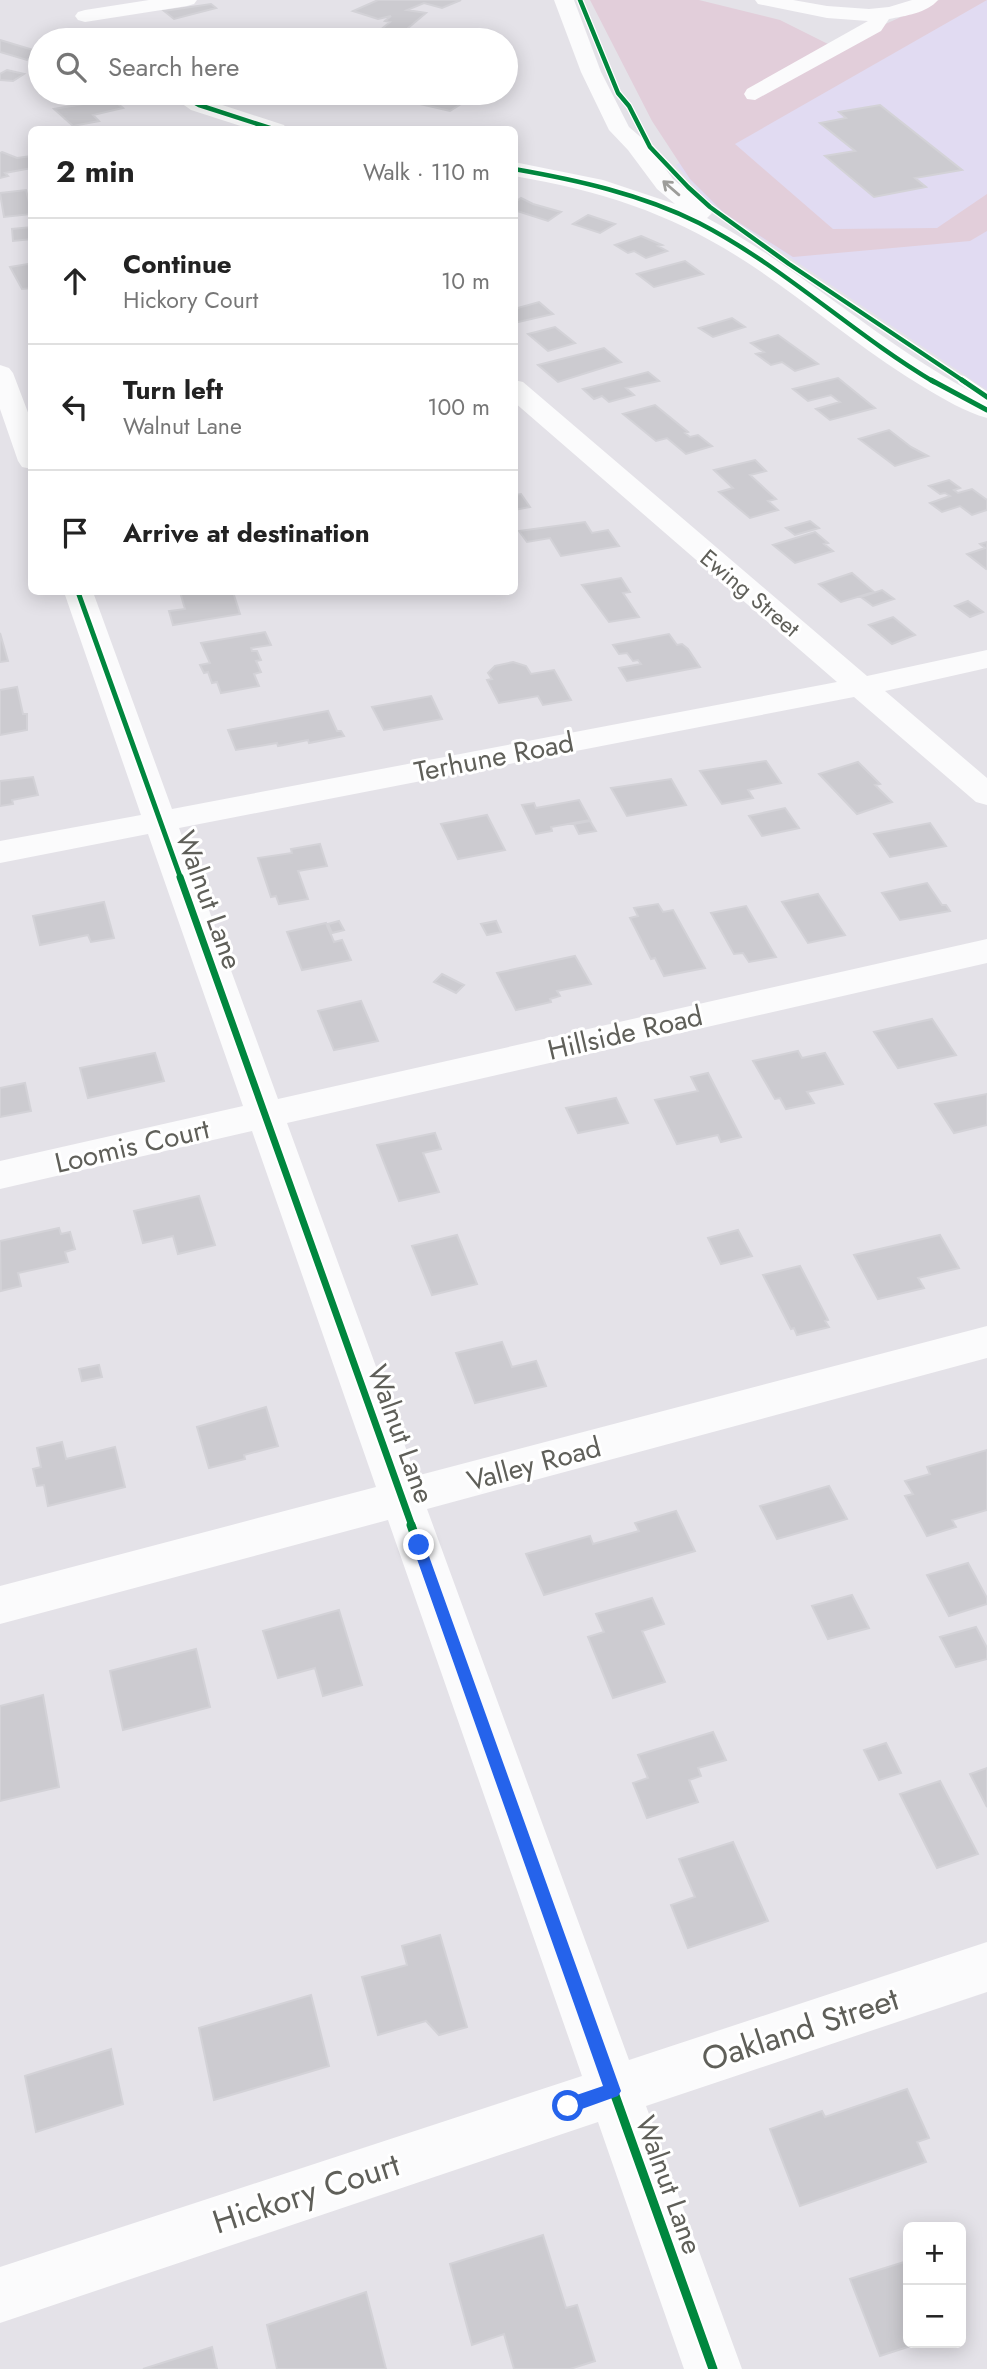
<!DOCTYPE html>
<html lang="en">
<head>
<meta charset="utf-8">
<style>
  :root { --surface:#fff; --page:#f2f2f2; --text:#222; --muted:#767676; --line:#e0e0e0 }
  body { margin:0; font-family:Jost,sans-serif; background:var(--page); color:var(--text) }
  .controls { position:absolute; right:21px; bottom:21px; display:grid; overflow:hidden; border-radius:10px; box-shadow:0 4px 18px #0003 }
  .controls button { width:63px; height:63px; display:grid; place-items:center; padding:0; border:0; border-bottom:2px solid var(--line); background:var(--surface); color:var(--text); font:35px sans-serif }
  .stop { position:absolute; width:21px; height:21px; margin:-16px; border:5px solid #2563eb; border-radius:50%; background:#fff }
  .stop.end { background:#2563eb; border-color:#fff; box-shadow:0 2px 7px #0008 }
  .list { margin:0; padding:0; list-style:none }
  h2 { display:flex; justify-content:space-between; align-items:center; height:91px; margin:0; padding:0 28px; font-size:30px }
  h2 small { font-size:23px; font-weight:400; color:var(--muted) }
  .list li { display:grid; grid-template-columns:46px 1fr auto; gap:21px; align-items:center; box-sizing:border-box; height:126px; padding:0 28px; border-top:2px solid var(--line) }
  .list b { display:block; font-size:26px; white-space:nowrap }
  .list p { margin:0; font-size:23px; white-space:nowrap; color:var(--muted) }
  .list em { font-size:23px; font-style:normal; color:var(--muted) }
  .icon { flex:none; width:38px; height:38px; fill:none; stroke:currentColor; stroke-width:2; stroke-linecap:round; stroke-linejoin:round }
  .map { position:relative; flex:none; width:987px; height:2369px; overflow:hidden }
  .search { position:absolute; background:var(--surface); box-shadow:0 4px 18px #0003; left:28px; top:28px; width:490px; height:77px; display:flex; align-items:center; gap:18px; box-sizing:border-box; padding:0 24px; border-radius:38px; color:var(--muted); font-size:26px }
  .panel { position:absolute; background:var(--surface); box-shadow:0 4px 18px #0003; left:28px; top:126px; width:490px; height:469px; border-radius:10px }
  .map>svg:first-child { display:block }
  .commercial { fill:#e1dbf2 }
  .green { fill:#e2ceda }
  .building { fill:#cccbd0; stroke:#d3d2d7; stroke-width:2 }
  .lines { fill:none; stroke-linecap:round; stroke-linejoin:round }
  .minor { fill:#fbfbfc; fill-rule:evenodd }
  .cycleway-far3-casing { stroke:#fff; stroke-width:7 }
  .cycleway-far2-casing { stroke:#fff; stroke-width:9 }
  .cycleway-far1-casing { stroke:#fff; stroke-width:11 }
  .cycleway-casing { stroke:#fff; stroke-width:13 }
  .cycleway-far3 { stroke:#00873e; stroke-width:4.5 }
  .cycleway-far2 { stroke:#00873e; stroke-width:5 }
  .cycleway-far1 { stroke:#00873e; stroke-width:7 }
  .cycleway { stroke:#00873e; stroke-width:9 }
  .oneway { stroke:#9d9d9a }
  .route { fill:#2563eb }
  .labels { text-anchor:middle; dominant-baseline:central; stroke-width:6; stroke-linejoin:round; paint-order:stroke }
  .far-street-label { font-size:23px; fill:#5f5f59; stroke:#fff }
  .street-label { font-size:28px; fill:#5f5f59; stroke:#fff }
  .near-street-label { font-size:33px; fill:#5f5f59; stroke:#fff }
</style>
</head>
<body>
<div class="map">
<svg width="987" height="2369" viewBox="0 0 987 2369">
  <rect width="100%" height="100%" fill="#e4e2e8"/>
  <path class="commercial" d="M 981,0 L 987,0 L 987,390 L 730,217 L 706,199 L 676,165 Z"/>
  <path class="green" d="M 590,0 L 699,0 L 780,20 L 834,47 L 939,0 L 987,0 L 735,144 L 833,229 L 937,228 L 987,194 L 987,231 L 970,241 L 793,257 L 724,213 L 690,179 L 652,121 Z"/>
  <path class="building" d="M 378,0 L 461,0 L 442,8 L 424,3 L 407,10 L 426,13 L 401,34 L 379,31 L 390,22 L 385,21 L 391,16 L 378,19 L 353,11 Z
    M 211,4 L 216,8 L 174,19 L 164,11 Z
    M 0,40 L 40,52 L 40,53 L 27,60 L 0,52 Z
    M 7,70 L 24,74 L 13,81 L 0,80 L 0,74 Z
    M 372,93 L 456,93 L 452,95 L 469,99 L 450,111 Z
    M 112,99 L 123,108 L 93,115 L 99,121 L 73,126 L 54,109 Z
    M 880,105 L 962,170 L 915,178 L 926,187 L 874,197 L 825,156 L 855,151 L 820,123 L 846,118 L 839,112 Z
    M 2,152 L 17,158 L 32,156 L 32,168 L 5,173 L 8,176 L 0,178 L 0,153 Z
    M 26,190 L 32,214 L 4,217 L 0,193 Z
    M 521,198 L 533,204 L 561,212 L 548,221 L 514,210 L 514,203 Z
    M 588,215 L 615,224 L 600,233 L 573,224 Z
    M 32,227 L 32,239 L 13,241 L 12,229 Z
    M 641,236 L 662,245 L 658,246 L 667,251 L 646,258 L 634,251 L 628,253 L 615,245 Z
    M 685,261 L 703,274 L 654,287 L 637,274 Z
    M 28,264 L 32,265 L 32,288 L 22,289 L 10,267 Z
    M 539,302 L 553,314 L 514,323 L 514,309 Z
    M 732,318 L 745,327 L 713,337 L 699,328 Z
    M 555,327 L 575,343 L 548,351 L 528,334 Z
    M 778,335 L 818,364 L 795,371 L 782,362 L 771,365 L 756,354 L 764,352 L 751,343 Z
    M 604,348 L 621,362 L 558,382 L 538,365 Z
    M 648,372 L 659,381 L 626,388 L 634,395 L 609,402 L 602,396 L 594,399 L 583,389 Z
    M 838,378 L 875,408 L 830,420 L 816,409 L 840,402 L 831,395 L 808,401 L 793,389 Z
    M 655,405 L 688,432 L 685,433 L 690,437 L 698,435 L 712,446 L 686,454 L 667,438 L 656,441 L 623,414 Z
    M 889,430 L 911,447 L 928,456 L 895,466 L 859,439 Z
    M 755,460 L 766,471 L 750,475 L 776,499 L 768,501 L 778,510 L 750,518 L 719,492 L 733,488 L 714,470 Z
    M 949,480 L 960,488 L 954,490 L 958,493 L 972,489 L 987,500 L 987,510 L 972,515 L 960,506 L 942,512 L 930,503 L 950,496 L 945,493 L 940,494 L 929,486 Z
    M 521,494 L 530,507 L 514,510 L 514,495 Z
    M 810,521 L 819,528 L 795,535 L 786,528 Z
    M 585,522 L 592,533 L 608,530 L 619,546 L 561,556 L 550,538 L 527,542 L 519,531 Z
    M 815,532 L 828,543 L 824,544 L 833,551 L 795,563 L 773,545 Z
    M 987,542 L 987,568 L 986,569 L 967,554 L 985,548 L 980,544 Z
    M 852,573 L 874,592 L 841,602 L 819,584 Z
    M 621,578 L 630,592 L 623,593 L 639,617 L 609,622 L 582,585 Z
    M 882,590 L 894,599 L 873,606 L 861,597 Z
    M 180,592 L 233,592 L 240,614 L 173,625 L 169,611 L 185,609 Z
    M 968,601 L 983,612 L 970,617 L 955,606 Z
    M 893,617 L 915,635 L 892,644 L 869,625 Z
    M 265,632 L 271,645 L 251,648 L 252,651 L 257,651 L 261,660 L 256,661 L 261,672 L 254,674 L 259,686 L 221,693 L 217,682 L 212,683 L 208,672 L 204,673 L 200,665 L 210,663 L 201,643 Z
    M 0,633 L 8,661 L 0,662 Z
    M 669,634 L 677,645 L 682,644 L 688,649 L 700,667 L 627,681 L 619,668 L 641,664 L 638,660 L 633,661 L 627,653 L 619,654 L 613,645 Z
    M 513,662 L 526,666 L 531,674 L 554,670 L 571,700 L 543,705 L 538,696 L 499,703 L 487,680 L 492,679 L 488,673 L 495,666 Z
    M 17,687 L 23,714 L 27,714 L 27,730 L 0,735 L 0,690 Z
    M 431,696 L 442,719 L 384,730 L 372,707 Z
    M 328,711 L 337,731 L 341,731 L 344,736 L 309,743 L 308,740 L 278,746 L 277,743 L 236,750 L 228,730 Z
    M 766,761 L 781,783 L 748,790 L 753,798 L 722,804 L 700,771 Z
    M 858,762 L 880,784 L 875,785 L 892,802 L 857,814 L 819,774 Z
    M 33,777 L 38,795 L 12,800 L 13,804 L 0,806 L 0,781 Z
    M 671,779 L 686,805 L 627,816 L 611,788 Z
    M 579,800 L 590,820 L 551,827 L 552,831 L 536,834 L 522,805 L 534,803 L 536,808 Z
    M 785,808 L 799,828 L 762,836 L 749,816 Z
    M 487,815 L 505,850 L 458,859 L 441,824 Z
    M 590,821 L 596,831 L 579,834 L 574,824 Z
    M 930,823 L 946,846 L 890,857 L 874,834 Z
    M 320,844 L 327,866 L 298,871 L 308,899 L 279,904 L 276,896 L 271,897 L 258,858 L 292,853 L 291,849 Z
    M 927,883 L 942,905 L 946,905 L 950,911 L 900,920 L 882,893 Z
    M 818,894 L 845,935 L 808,943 L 782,902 Z
    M 104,902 L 114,938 L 91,942 L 88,935 L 40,945 L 33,916 Z
    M 658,904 L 663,912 L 673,910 L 705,968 L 664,976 L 655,958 L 651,959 L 630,918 L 638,916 L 634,908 Z
    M 746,906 L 776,957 L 749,962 L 743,953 L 734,954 L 711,913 Z
    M 339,921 L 344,930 L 332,933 L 328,924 Z
    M 496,921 L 501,932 L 487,935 L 481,924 Z
    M 326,923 L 334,942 L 342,940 L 351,960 L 302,970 L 287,932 Z
    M 575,956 L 591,984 L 557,991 L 560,996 L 550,999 L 551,1002 L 516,1010 L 497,973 Z
    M 442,974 L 464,985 L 456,993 L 434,982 Z
    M 361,1001 L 378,1041 L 334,1050 L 318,1011 Z
    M 932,1019 L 956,1055 L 898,1068 L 874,1032 Z
    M 798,1051 L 802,1058 L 825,1053 L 843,1084 L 807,1092 L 814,1103 L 786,1109 L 780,1098 L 775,1099 L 753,1061 Z
    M 155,1053 L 164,1081 L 88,1098 L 80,1068 Z
    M 708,1073 L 741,1137 L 721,1142 L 718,1135 L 677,1144 L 655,1100 L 698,1091 L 691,1077 Z
    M 25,1083 L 31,1111 L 0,1117 L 0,1088 Z
    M 987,1094 L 987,1125 L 954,1133 L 935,1104 Z
    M 616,1098 L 628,1123 L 578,1133 L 566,1108 Z
    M 435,1133 L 441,1149 L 423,1153 L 439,1192 L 399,1201 L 377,1145 Z
    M 199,1196 L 215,1245 L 178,1254 L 173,1236 L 143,1243 L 134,1211 Z
    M 59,1228 L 61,1234 L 70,1232 L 75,1249 L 65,1252 L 68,1262 L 18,1273 L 21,1286 L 1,1291 L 0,1241 Z
    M 738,1230 L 752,1256 L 721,1264 L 708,1238 Z
    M 457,1235 L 477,1284 L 432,1295 L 412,1246 Z
    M 940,1235 L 959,1268 L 918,1278 L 924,1288 L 878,1299 L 854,1255 Z
    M 800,1266 L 828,1320 L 825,1321 L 829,1327 L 797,1335 L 794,1328 L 791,1329 L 763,1275 Z
    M 502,1342 L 512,1367 L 536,1361 L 546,1386 L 475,1403 L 456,1353 Z
    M 99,1365 L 102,1377 L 82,1381 L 79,1369 Z
    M 266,1407 L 278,1446 L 244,1455 L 245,1459 L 209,1468 L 197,1427 Z
    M 62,1442 L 66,1459 L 115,1447 L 125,1487 L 48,1506 L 44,1485 L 37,1486 L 33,1469 L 41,1467 L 37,1448 Z
    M 987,1450 L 987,1510 L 952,1520 L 956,1527 L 927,1536 L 905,1496 L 913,1494 L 905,1481 L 930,1474 L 927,1467 Z
    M 829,1486 L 847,1519 L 777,1539 L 760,1506 Z
    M 676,1511 L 695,1551 L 544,1595 L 526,1554 L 590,1536 L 593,1544 L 639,1531 L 635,1523 Z
    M 968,1563 L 987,1598 L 987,1604 L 949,1616 L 927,1575 Z
    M 852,1595 L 869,1628 L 828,1639 L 812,1606 Z
    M 652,1598 L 664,1624 L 642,1631 L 665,1682 L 613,1698 L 588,1637 L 604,1632 L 596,1614 Z
    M 339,1610 L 362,1685 L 323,1696 L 315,1668 L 278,1678 L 263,1631 Z
    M 976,1627 L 987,1648 L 987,1659 L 956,1667 L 940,1637 Z
    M 196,1649 L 210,1707 L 123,1730 L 110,1671 Z
    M 43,1695 L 59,1787 L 0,1801 L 0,1706 Z
    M 713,1732 L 726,1760 L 698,1768 L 701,1776 L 689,1780 L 698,1802 L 647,1818 L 633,1783 L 648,1778 L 638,1755 Z
    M 886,1743 L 901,1773 L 879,1780 L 864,1750 Z
    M 987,1768 L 987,1807 L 970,1774 Z
    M 940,1781 L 978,1854 L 937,1868 L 900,1794 Z
    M 733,1842 L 768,1921 L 688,1948 L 671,1905 L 695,1897 L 679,1859 Z
    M 440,1935 L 467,2027 L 439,2035 L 426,2021 L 378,2035 L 362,1977 L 407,1965 L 402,1946 Z
    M 311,1995 L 329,2066 L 214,2100 L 199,2028 Z
    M 111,2049 L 123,2104 L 36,2132 L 25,2076 Z
    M 907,2089 L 929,2138 L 917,2142 L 926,2162 L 800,2206 L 770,2129 L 822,2111 L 825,2117 Z
    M 543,2235 L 566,2308 L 577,2305 L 595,2361 L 570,2369 L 514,2369 L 504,2334 L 472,2345 L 450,2264 Z
    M 904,2262 L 908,2273 L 908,2343 L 920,2343 L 880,2356 L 850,2279 Z
    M 366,2292 L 386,2369 L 277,2369 L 267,2325 Z
    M 212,2347 L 217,2369 L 143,2369 Z"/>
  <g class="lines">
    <path class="minor" d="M 149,0 L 197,0 L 194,4 L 187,6 L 85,22 L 78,20 L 75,16 L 78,12 L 85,10 Z
      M 554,0 L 574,0 L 601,72 L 629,127 L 644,140 L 673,179 L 708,208 L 712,213 L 707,218 C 806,271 887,350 987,400 L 987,418 C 965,412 944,399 925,388 C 873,357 826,318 777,283 C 691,221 619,194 514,176 L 514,162 L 603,180 L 675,204 L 657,189 L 628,150 L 609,130 L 581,72 Z
      M 755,0 L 793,0 L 827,6 L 869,9 L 889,7 L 912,0 L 938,0 C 927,13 905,16 889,19 L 881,31 L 755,100 L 747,99 L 744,94 L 747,89 L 868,21 L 827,18 L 758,4 Z
      M 167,93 L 193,93 L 207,100 L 284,125 L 287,130 L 253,130 L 191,110 Z
      M 0,365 L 9,368 L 13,373 L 32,423 L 32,469 L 22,467 L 18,461 L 0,409 Z
      M 514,380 L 523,382 L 867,676 L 987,650 L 987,668 L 885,691 L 987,778 L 987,805 L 976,802 L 854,697 L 179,828 L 278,1099 L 987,939 L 987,963 L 287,1123 L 416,1476 L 987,1326 L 987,1358 L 427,1509 L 629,2060 L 987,1942 L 987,1992 L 646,2106 L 742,2369 L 684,2369 L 598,2122 L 0,2323 L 0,2267 L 582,2076 L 388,1520 L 0,1624 L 0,1586 L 376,1487 L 252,1131 L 0,1189 L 0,1161 L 243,1106 L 148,834 L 0,863 L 0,841 L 141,815 L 64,592 L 93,592 L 172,809 L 837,682 L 514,402 Z"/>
    <defs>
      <path id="cycleway-far3" d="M 580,0 L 618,93 L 629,106 L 650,147 L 688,187 L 710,207 L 789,264 L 965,382
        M 178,93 L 199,105 L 276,130
        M 514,169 C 577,180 641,194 699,223 C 783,266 853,334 934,382"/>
      <path id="cycleway-far2" d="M 931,380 L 987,410
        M 962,380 L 987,397
        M 78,592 L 181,879"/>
      <path id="cycleway-far1" d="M 180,877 L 412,1526"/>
      <path id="cycleway" d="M 411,1525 L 713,2369"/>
    </defs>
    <use href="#cycleway-far3" class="cycleway-far3-casing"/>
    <use href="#cycleway-far2" class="cycleway-far2-casing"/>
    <use href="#cycleway-far1" class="cycleway-far1-casing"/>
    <use href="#cycleway" class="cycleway-casing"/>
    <use href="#cycleway-far3" class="cycleway-far3"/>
    <use href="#cycleway-far2" class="cycleway-far2"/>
    <use href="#cycleway-far1" class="cycleway-far1"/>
    <use href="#cycleway" class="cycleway"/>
  </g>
  <defs><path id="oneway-shaft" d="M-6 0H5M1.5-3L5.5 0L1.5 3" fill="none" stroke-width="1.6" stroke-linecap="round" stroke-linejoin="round" transform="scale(1.75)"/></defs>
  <use class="oneway" href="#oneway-shaft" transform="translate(671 188) rotate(-139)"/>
  <path class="route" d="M 419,1540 L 425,1545 L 621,2091 L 618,2096 L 568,2114 L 562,2111 L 560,2106 L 562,2100 L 603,2086 L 412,1545 Z"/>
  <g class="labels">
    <g class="far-street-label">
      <text transform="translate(750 593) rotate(40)">Ewing Street</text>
    </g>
    <g class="street-label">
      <text transform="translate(494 757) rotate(-11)">Terhune Road</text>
      <text transform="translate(209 900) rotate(70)">Walnut Lane</text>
      <text transform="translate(625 1033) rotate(-13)">Hillside Road</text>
      <text transform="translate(132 1146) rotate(-13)">Loomis Court</text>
      <text transform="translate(401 1434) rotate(70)">Walnut Lane</text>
      <text transform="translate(534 1464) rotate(-15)">Valley Road</text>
      <text transform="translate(669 2185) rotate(70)">Walnut Lane</text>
    </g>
    <g class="near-street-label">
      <text transform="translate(800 2029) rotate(-18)">Oakland Street</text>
      <text transform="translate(306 2193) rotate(-18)">Hickory Court</text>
    </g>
  </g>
</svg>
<div class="controls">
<button>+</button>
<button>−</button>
</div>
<div class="stop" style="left:568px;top:2106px"></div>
<div class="stop end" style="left:419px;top:1545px"></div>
<div class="search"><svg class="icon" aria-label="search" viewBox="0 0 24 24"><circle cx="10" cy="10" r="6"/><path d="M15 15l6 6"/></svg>Search here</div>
<section class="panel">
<h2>2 min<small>Walk · 110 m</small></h2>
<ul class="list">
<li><svg class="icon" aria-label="ahead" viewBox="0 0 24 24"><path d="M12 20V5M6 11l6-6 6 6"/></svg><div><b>Continue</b><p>Hickory Court</p></div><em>10 m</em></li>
<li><svg class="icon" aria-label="left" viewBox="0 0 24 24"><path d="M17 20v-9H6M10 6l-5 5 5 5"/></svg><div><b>Turn left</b><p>Walnut Lane</p></div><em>100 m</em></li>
<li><svg class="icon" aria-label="arrive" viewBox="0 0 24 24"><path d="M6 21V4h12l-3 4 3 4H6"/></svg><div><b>Arrive at destination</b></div></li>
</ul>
</section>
</div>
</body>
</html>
